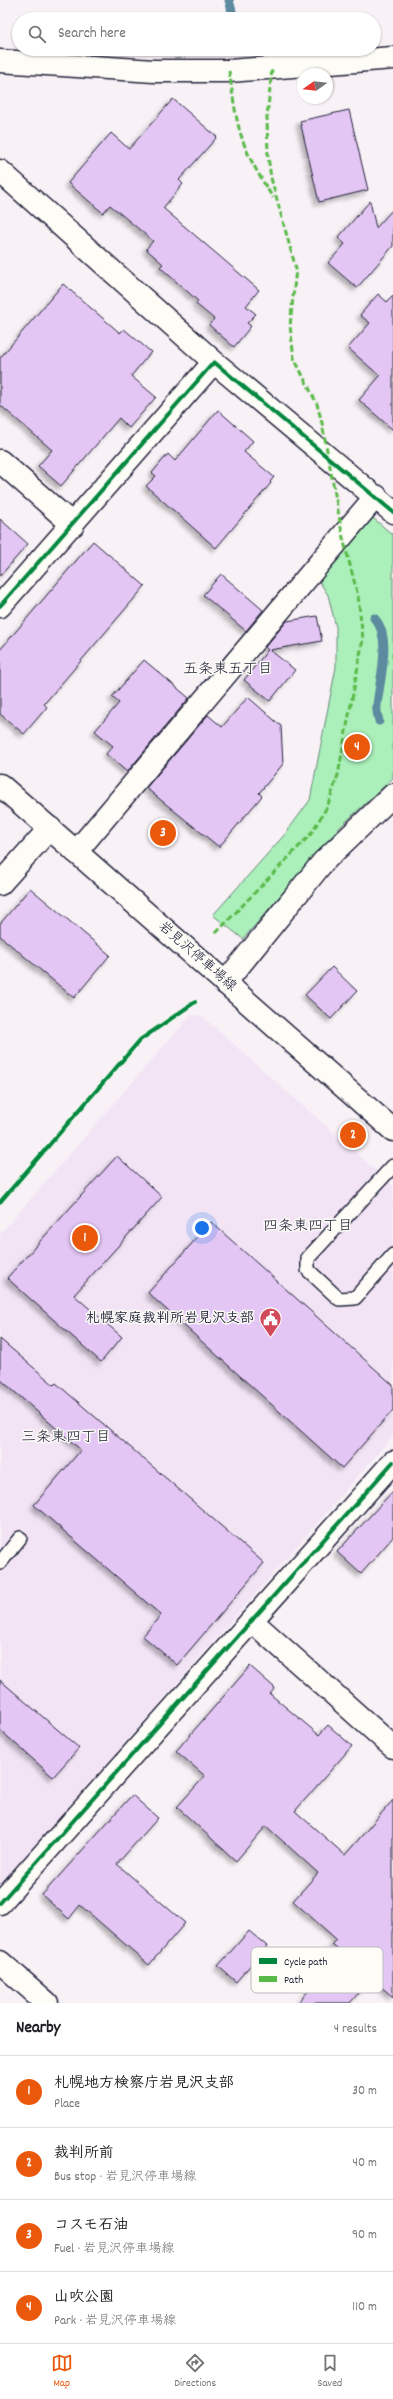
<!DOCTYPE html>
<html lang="en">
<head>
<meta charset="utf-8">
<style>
  :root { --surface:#fff; --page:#f2f2f2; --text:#202124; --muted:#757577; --line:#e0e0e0; --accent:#ea580c }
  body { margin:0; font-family:Dekko,"Klee One",sans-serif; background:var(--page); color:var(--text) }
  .compass { position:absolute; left:297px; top:68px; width:36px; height:36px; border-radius:50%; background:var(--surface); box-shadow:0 1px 3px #0004; rotate:256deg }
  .you { position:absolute; left:202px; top:1228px; width:14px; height:14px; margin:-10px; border:3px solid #fff; border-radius:50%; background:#1a73e8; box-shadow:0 0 0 6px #1a73e833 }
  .badge { display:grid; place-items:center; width:26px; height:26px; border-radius:50%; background:var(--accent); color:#fff; font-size:13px; font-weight:700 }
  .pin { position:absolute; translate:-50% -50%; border:2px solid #fff; box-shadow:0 1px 4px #0006 }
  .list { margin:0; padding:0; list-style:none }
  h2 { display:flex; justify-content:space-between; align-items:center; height:52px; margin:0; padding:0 16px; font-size:17px }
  h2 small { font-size:13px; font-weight:400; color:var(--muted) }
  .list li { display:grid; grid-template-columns:26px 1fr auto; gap:12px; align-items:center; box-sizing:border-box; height:72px; padding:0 16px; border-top:1px solid var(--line) }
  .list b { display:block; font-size:15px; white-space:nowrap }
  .list p { margin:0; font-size:13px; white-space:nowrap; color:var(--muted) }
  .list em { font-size:13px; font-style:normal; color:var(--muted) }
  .icon { flex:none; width:22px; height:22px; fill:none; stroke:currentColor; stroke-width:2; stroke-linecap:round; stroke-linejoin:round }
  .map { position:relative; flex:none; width:393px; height:2003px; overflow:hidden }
  .search { position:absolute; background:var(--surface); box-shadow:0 1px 3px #0004; left:12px; right:12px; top:12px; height:44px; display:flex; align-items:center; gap:10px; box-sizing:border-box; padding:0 14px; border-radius:22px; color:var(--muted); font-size:15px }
  .sheet { height:340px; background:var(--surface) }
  nav { display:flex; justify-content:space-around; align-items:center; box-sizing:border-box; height:56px; border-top:1px solid var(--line); background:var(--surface); font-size:11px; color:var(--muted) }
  nav a { display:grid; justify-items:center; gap:2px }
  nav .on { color:var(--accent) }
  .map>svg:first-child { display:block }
  .built { fill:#f2e4f5 }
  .green { fill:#abefba; stroke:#66887a }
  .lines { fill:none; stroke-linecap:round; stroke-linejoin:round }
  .stream { stroke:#5c8a9f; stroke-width:9 }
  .building { fill:#e4c6f4; stroke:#22223b; filter:url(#shadow) }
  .lane-casing { stroke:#22223b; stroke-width:16 }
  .street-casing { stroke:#22223b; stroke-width:25 }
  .secondary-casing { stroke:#22223b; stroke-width:25 }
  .lane { stroke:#fdfcf7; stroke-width:13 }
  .street { stroke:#fdfcf7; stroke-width:22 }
  .secondary { stroke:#fdfcf7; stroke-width:22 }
  .quiet { stroke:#58b947; stroke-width:3; stroke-dasharray:6 3; stroke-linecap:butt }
  .cycleway-casing { stroke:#fdfcf7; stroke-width:6 }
  .cycleway { stroke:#00873e; stroke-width:4 }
  .labels { text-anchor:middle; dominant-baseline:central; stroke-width:3; stroke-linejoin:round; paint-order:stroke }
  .street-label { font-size:14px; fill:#22223b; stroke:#fdfcf7 }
  .poi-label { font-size:14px; font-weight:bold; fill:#22223b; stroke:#fdfcf7; text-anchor:end }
  .neighbourhood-label { font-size:15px; fill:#22223b; stroke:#fdfcf7 }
  .key { fill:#fdfcf7; stroke:#bbbbbf; stroke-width:1 }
  .key-label { font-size:11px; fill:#22223b }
</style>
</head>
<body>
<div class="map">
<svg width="393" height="2003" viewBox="0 0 393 2003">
  <defs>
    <filter id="shadow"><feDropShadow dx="-3.5" dy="3.5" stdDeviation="2" flood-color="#0004"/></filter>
  </defs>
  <rect width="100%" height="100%" fill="#f8f1f6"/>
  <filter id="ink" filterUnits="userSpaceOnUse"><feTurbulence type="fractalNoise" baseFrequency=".025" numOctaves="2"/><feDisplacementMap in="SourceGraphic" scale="8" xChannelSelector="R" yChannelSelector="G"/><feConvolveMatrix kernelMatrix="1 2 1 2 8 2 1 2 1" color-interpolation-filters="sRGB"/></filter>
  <g filter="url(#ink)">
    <path class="built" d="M 191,1015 L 202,1016 L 393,1186 L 393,1436 L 0,1886 L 0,1234 Z"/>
    <path class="green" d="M 373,518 L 393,535 L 393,778 L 341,826 L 243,939 L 213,915 L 286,833 L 310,800 L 336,667 L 336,627 L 328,595 L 319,581 Z"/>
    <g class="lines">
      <path class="stream" d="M 229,0 L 234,19
        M 374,618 C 393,636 379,682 377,706 C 376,711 378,716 379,721"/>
    </g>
    <path class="building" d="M 173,99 L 217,137 L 179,180 L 183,184 L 163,208 L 259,290 L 246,306 L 256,314 L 247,323 L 251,326 L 234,347 L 209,325 L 214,319 L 196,304 L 198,301 L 160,267 L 163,264 L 146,249 L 153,241 L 110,205 L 103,213 L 68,183 L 111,133 L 129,149 Z
      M 349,110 L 368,190 L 319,202 L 300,121 Z
      M 370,201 L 376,228 L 393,209 L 393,246 L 357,288 L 328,263 L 345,244 L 338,238 Z
      M 63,284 L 120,333 L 124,329 L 151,352 L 131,376 L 156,397 L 129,428 L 119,418 L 61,486 L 38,466 L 52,450 L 0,405 L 0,358 Z
      M 378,294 L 387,302 L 393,296 L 393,430 L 359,400 L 380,376 L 348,348 L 370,323 L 360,315 Z
      M 218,410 L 253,441 L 244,452 L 274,477 L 270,482 L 271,483 L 216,548 L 146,486 L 156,476 L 152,473 L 168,454 L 175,461 Z
      M 0,519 L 28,544 L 0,576 Z
      M 93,541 L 145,586 L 44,704 L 47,707 L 24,734 L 0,714 L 0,650 Z
      M 221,574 L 263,610 L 246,631 L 203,595 Z
      M 317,616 L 322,641 L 270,650 L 295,670 L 270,701 L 244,680 L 268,650 L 265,647 L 287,621 Z
      M 144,660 L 189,698 L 127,772 L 106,754 L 113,746 L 95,731 L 119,703 L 112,697 Z
      M 248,697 L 281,726 L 283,764 L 259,793 L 262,796 L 219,847 L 146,788 L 208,715 L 222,727 Z
      M 30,888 L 110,955 L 74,998 L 0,936 L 0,924 Z
      M 332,967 L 357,991 L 331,1019 L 305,995 Z
      M 117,1156 L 162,1197 L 74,1295 L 122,1337 L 101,1362 L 7,1278 Z
      M 211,1222 L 393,1385 L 393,1410 L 342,1468 L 148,1293 Z
      M 0,1339 L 54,1385 L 56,1383 L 264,1563 L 177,1665 L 143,1636 L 161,1615 L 34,1505 L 81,1450 L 0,1379 Z
      M 393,1491 L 393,1537 L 361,1574 L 337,1552 Z
      M 250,1666 L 275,1688 L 270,1694 L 319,1735 L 328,1725 L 352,1746 L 295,1811 L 345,1855 L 393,1800 L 393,1997 L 371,1978 L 350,2003 L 298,2003 L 342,1952 L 332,1944 L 336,1939 L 293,1901 L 318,1873 L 266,1826 L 236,1861 L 177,1807 L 205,1776 L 176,1751 Z
      M 0,1680 L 79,1748 L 53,1777 L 0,1730 Z
      M 132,1795 L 158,1818 L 117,1864 L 185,1923 L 149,1965 L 80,1905 L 69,1919 L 42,1895 Z
      M 249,1931 L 267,1946 L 236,1982 L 218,1966 Z"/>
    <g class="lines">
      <defs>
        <path id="lane" d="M 393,1166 L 308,1258 L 308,1270 L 339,1299 L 355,1298 L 393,1255
          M 0,1563 L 20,1538"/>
        <path id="street" d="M 0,61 L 154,71 L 229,71 L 393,58
          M 0,171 L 214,362
          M 0,461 L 73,525
          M 0,606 L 214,362 L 393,512
          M 76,852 L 376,496
          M 0,884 L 50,828
          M 225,983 L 323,862 L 393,795
          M 0,1903 L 393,1462"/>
        <path id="secondary" d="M 0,785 L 393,1130
          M 252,1621 L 393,1747
          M 0,1962 L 47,2003"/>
      </defs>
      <use href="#lane" class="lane-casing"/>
      <use href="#street" class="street-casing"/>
      <use href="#secondary" class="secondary-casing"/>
      <use href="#lane" class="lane"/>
      <use href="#street" class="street"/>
      <use href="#secondary" class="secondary"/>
      <path class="quiet" d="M 229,71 C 233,94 235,119 243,141 C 250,161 262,180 273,198
        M 393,652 L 393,661
        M 216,933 L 310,835 L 327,807 L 338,775 L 363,639 L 358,596 L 343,538 L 322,423 L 317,404 L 294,358 L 290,326 L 296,269 L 271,178 L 268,156 L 267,117 L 272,69"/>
      <defs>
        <path id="cycleway" d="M 0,606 L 214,362 L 393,512
          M 0,1202 L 140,1040 L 195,1002
          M 0,1903 L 393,1462"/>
      </defs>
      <use href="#cycleway" class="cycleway-casing"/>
      <use href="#cycleway" class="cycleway"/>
    </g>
  </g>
  <defs>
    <symbol id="civic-pin" viewBox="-11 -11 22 30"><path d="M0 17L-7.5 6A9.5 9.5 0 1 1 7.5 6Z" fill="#d1495b" stroke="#fdfcf7"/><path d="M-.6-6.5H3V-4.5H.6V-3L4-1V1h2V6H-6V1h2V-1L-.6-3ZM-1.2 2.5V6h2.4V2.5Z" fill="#fff"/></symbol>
  </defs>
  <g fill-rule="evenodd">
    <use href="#civic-pin" x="258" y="1306" width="25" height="34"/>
  </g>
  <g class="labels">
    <g class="street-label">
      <text transform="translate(197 957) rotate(41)">岩見沢停車場線</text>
    </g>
    <g class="poi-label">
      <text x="254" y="1319">札幌家庭裁判所岩見沢支部</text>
    </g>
    <g class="neighbourhood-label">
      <text x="228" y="670">五条東五丁目</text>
      <text x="308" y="1227">四条東四丁目</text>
      <text x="66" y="1438">三条東四丁目</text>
    </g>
  </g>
  <rect x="251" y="1947" width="132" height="46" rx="6" class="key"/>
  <rect x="259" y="1958" width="18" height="6" fill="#00873e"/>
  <rect x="259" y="1976" width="18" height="6" fill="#58b947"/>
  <g class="key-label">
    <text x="284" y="1965">Cycle path</text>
    <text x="284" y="1983">Path</text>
  </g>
</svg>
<svg class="compass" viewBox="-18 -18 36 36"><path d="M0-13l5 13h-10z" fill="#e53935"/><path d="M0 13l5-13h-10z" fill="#757577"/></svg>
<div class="you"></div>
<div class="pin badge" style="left:85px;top:1238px">1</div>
<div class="pin badge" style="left:353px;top:1135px">2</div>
<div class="pin badge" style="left:163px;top:833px">3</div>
<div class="pin badge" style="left:357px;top:747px">4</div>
<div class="search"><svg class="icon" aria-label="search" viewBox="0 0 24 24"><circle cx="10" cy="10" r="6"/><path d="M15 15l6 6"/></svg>Search here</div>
</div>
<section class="sheet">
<h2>Nearby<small>4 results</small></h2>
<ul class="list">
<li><span class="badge">1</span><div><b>札幌地方検察庁岩見沢支部</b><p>Place</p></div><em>30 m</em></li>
<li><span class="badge">2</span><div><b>裁判所前</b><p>Bus stop · 岩見沢停車場線</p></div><em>40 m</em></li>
<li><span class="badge">3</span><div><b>コスモ石油</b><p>Fuel · 岩見沢停車場線</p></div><em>90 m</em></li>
<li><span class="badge">4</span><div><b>山吹公園</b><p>Park · 岩見沢停車場線</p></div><em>110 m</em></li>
</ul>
</section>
<nav>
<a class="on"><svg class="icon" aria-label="map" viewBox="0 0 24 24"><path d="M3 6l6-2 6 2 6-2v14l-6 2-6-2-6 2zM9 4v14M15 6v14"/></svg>Map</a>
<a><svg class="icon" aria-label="directions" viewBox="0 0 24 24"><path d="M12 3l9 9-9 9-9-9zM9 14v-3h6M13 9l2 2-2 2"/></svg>Directions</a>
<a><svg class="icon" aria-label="saved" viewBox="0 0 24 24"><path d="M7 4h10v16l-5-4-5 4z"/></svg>Saved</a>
</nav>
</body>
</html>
